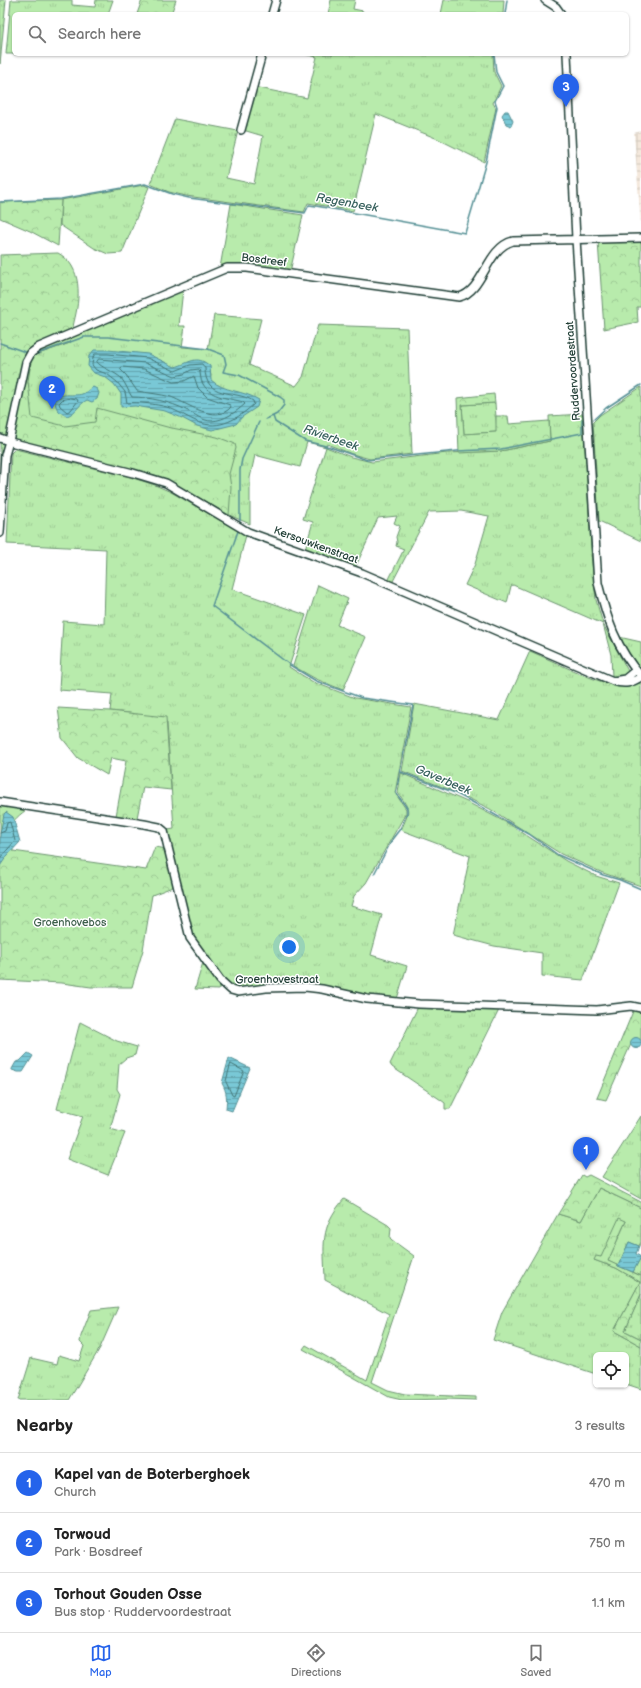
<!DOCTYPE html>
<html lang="en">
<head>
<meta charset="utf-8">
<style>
  :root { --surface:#fff; --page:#f2f2f2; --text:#222; --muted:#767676; --line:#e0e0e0; --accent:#2563eb }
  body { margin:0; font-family:"Balsamiq Sans",sans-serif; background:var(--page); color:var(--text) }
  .controls { position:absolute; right:12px; bottom:12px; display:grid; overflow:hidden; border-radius:6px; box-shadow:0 1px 3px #0004 }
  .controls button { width:36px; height:36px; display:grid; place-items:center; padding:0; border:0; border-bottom:1px solid var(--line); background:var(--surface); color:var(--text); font:20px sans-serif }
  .you { position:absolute; left:289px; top:947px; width:14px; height:14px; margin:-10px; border:3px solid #fff; border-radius:50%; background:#1a73e8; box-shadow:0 0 0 6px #1a73e833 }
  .badge { display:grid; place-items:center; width:26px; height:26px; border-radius:50%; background:var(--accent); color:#fff; font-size:13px; font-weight:700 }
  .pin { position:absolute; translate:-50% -33px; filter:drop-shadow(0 1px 2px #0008) }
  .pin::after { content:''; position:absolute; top:21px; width:14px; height:12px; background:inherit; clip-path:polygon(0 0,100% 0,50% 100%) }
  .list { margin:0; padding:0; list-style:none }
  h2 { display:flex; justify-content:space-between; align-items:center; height:52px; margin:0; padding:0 16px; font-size:17px }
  h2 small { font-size:13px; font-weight:400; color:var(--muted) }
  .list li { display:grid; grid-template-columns:26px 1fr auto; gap:12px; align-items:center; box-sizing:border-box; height:60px; padding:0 16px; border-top:1px solid var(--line) }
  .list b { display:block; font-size:15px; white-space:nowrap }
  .list p { margin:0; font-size:13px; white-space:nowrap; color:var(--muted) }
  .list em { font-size:13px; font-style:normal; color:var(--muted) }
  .icon { flex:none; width:22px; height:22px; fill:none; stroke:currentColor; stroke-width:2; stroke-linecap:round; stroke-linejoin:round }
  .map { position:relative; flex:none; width:641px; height:1400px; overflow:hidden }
  .search { position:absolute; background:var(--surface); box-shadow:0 1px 3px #0004; left:12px; right:12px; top:12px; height:44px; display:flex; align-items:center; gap:10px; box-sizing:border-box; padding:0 14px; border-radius:6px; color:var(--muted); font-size:15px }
  .sheet { height:232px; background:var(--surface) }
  nav { display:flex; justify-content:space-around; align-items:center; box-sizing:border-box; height:56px; border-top:1px solid var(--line); background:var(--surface); font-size:11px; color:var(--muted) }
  nav a { display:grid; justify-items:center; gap:2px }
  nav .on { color:var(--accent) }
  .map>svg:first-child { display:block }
  .industrial { fill:url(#industrial-grid) }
  .grass { fill:url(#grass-tufts); stroke:#6c9470 }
  .forest { fill:url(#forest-crowns); stroke:#6c9470 }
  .water { fill:url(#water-rules); stroke:#559095 }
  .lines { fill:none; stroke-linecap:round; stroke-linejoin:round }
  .shore { stroke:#437575; stroke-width:1 }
  .stream { stroke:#559095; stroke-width:1.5 }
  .minor-casing { stroke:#1f3d34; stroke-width:10 }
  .minor { stroke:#fff; stroke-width:7 }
  .labels { text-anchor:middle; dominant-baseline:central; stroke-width:3; stroke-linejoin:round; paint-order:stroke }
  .street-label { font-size:11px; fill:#1f3d34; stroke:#fff }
  .park-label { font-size:11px; fill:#3e604c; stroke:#fff }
  .water-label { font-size:12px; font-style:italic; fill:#36605c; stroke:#fff }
</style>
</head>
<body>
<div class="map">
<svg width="641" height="1400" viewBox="0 0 641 1400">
  <defs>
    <pattern id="industrial-grid" width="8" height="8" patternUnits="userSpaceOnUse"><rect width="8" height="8" fill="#f4e8dc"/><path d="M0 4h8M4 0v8" fill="none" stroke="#d1c8bd"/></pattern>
    <pattern id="grass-tufts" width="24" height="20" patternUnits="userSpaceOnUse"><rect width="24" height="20" fill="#b8ebac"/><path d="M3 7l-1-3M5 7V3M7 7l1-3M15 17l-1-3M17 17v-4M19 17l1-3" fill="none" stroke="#9eca95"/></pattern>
    <pattern id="forest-crowns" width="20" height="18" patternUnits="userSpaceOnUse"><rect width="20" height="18" fill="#b8ebac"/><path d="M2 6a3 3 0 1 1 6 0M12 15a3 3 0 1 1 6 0" fill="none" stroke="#9eca95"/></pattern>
    <pattern id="water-rules" width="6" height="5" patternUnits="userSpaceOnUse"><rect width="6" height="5" fill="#79c8d6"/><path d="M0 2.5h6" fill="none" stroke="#63a4ae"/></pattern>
  </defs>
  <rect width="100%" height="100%" fill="#fff"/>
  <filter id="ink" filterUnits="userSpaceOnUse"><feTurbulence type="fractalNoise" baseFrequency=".025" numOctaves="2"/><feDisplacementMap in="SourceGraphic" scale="8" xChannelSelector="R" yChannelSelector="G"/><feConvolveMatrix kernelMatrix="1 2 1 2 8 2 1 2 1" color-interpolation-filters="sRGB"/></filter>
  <g filter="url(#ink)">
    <path class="industrial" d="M 641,131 L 641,227 L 634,133 Z"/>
    <path class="grass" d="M 0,0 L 6,0 L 0,64 Z
      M 11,0 L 72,0 L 72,5 L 95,7 L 96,0 L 113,0 L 108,14 L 14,14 L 14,54 L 28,54 L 6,54 Z
      M 331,0 L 355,0 L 353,9 L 363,11 L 363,14 L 328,14 Z
      M 444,0 L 504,0 L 503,14 L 441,14 Z
      M 304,54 L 493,54 L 494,72 L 501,86 L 493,103 L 496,108 L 484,162 L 438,139 L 376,114 L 353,211 L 308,203 L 304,212 L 186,196 L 169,192 L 150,184 L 175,119 L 238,131 L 226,178 L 254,184 L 263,136 L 243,130 L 254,87 L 307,98 L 317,57 Z
      M 144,185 L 149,187 L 122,253 L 108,254 L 94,248 L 60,225 L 61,200 Z
      M 231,204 L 303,215 L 290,272 L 220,268 Z
      M 183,289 L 179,326 L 185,326 L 182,347 L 208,349 L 214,315 L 261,319 L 249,365 L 296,386 L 303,377 L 318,325 L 407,328 L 412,454 L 370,459 L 352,454 L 327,444 L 326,447 L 351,457 L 372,462 L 447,453 L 501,451 L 550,441 L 549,416 L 583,414 L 592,564 L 596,600 L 603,624 L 628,671 L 623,679 L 612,677 L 611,655 L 603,624 L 513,585 L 511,586 L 507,603 L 465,585 L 475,564 L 489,516 L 461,511 L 429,512 L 392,583 L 388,581 L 404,549 L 396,546 L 397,542 L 396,537 L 400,526 L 394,523 L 397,516 L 378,518 L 355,568 L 305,549 L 313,522 L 303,519 L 326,447 L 307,442 L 300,467 L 255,455 L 250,478 L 250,524 L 229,515 L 179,486 L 158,476 L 12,439 L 32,356 L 70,343 L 70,338 Z
      M 641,387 L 641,541 L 599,521 L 593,422 L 600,415 Z
      M 495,403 L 497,432 L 464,434 L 462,405 Z
      M 15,449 L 130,477 L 155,485 L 171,492 L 246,535 L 232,589 L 306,615 L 289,667 L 313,682 L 355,698 L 411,707 L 395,793 L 406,809 L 406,813 L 366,883 L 354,896 L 351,906 L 382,915 L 371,955 L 407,966 L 397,999 L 365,997 L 317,986 L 237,989 L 227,985 L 197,945 L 190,930 L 168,830 L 174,829 L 167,723 L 129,713 L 110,711 L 112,694 L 59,690 L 63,621 L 104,624 L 106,549 L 7,544 L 11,453 Z
      M 318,585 L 348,599 L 337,625 L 366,637 L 343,690 L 316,679 L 293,666 Z
      M 619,637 L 641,642 L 641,669 L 628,654 Z
      M 530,651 C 558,663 587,679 617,686 C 625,688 633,681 641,683 L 641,886 L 603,873 L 561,854 L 490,809 L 460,794 L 402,771 L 414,704 L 499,720 Z
      M 401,773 L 467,802 L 509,824 L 566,861 L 596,876 L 619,883 L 583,980 L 542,976 L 542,953 L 494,946 L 453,935 L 470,856 L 401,830 C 410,810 411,811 398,793 Z
      M 204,959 L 221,985 L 218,990 L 195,989 Z
      M 419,1005 L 500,1008 L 450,1109 L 445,1109 L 445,1103 L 441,1100 L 392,1067 L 390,1064 Z
      M 80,1022 L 117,1041 L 137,1047 L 135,1055 L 126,1058 L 119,1064 L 117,1089 L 120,1094 L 110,1129 L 125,1133 L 108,1175 L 67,1159 L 83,1116 L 57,1109 Z
      M 641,1116 L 641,1199 L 602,1177 Z
      M 599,1188 L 641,1208 L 641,1242 L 639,1246 L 629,1242 L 618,1266 L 608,1261 L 626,1221 L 601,1257 L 594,1260 L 616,1268 L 640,1282 L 614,1331 L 641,1346 L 641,1389 L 626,1384 L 626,1355 L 596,1355 L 596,1374 L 493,1340 L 502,1312 L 558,1214 L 581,1221 Z
      M 344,1199 L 388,1225 L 391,1228 L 390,1238 L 392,1240 L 414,1256 L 372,1382 L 388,1390 L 405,1394 L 476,1397 L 476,1400 L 446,1399 L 402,1400 L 389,1397 L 303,1349 L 306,1345 L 367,1380 L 389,1314 L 325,1280 C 324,1245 319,1228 344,1199 Z
      M 641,1256 L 641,1276 L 633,1272 Z
      M 641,1294 L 641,1339 L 625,1331 Z
      M 118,1307 L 100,1348 L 69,1400 L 18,1400 L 31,1358 L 57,1364 L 59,1355 L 79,1361 L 84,1346 L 80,1342 L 81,1336 L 91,1310 Z"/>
    <path class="forest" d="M 142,0 L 176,0 L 171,14 L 137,14 Z
      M 61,200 L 58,246 L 30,231 L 0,218 L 0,202 Z
      M 598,241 L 641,241 L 641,307 L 637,307 L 638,322 L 604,329 Z
      M 58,253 C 83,266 80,299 74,322 C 73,329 70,336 70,343 L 32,356 L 28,381 L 32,418 L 65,426 L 95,422 L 97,408 L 167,427 L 217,437 L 233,443 L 235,444 L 236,448 L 229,474 L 231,487 L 229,515 L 179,486 L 158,476 L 6,438 L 2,455 L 0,494 L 0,255 Z
      M 494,394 L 495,403 L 462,405 L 464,434 L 496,432 L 496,416 L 508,416 L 509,424 L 549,421 L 550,441 L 501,451 L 459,453 L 457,398 Z
      M 58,708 L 110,711 L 166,717 L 171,790 L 143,787 L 137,818 L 116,816 L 126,761 L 111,758 L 107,775 L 78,758 L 62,738 Z
      M 0,803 L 29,808 C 9,822 7,827 13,851 L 146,870 L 155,847 L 167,849 L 175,886 L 152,895 L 143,950 L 132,987 L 91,987 L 62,983 L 0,980 Z
      M 634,1009 L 641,1011 L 641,1044 L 631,1044 L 606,1100 L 597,1098 Z
      M 582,1175 L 585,1177 L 589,1175 L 641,1202 L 641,1208 L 599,1188 L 581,1221 L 558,1214 Z
      M 619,1218 L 626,1221 L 608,1261 L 641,1276 L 641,1294 L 625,1331 L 641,1339 L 641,1346 L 614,1331 L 640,1282 L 616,1268 L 594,1260 L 596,1256 L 601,1257 Z"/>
    <path class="water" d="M 505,111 L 508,111 L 513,121 L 511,126 L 506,124 L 502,115 Z
      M 94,350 L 108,350 L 148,354 L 175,367 C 190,363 196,354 210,366 L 211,380 C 224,392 243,390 259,400 L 257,407 L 242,417 L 236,424 L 212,430 L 197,426 L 182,418 L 165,411 L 135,406 L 121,407 L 121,394 L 114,384 L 105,377 L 94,373 L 88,366 L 89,356 Z
      M 93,387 L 97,389 L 99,393 L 97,399 L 92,402 L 87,400 C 79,404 76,413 67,416 C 63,414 57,411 56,406 C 50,390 75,397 82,394 C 86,393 89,389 93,387 Z
      M 6,812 L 13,817 L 20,842 L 7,856 L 0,866 L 0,834 L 4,814 Z
      M630.5 1043a5.5 5.5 0 1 1 11 0a5.5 5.5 0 1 1-11 0Z
      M 28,1053 L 33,1056 L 23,1072 L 18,1072 L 12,1070 L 12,1069 L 16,1062 L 20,1061 Z
      M 229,1058 L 250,1068 L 232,1111 L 226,1109 C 227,1097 227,1093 222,1083 Z
      M 629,1242 L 639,1246 L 636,1254 L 641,1257 L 633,1272 L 618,1266 Z"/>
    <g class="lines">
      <path class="shore" d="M 95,354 L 108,354 L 147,358 L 175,371 L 190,365 L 202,364 L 205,368 C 205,400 235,389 253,401 L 254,404 C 239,418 219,431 198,422 C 188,418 178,411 167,407 C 155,404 139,402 127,403 L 125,392 L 117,382 L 107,374 L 96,370 L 92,365 L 93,358 Z
        M 99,359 L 145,363 L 175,376 L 184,374 L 191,370 L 199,369 C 201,374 200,380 203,384 C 211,398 230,398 243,402 L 245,404 C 236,412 225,420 212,421 C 202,421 195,414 186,410 C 171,402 149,397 132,397 C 128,391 126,384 121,378 C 115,372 100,367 97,362 Z
        M 122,367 L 144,369 L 173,382 L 184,381 L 194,376 L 198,388 L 207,397 L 230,405 L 231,407 C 216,425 187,403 171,397 C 160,394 148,393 137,391 L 126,375 L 121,370 Z
        M 71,398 L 77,399 L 78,401 L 71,410 L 67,412 L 60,406 L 59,403 L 62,400 Z
        M 0,833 L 5,831 L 7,823 L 10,822 L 15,841 L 0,858
        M 231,1064 L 244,1071 L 234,1096 L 232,1095 L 226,1082 Z"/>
      <path class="stream" d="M 505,14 L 507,0
        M 0,202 L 61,199 L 145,184 L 172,194 L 189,198 L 305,213 L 309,205 L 316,206 L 465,233 L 486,162 L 497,107 L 495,101 L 503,86 L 496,72 L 494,54
        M 0,343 L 28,353
        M 34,355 L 84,337 L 108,337 L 208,349 L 224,355 L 226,364 L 223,372 L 239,375 L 280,397 L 284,400 L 284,405 L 277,414 L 273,416 L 275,422 L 305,441 L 330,447 L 367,460 L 457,451 L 501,449 L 582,433 L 582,419
        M 266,419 L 273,416
        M 594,419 L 606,408 L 641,385
        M 240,521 L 240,470 L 242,459 L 259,422
        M 238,531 L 212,606 L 290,665 L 316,681 L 362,698 L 413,705 L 396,793 L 407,808 L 407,813 L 400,829 L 393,838 L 374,874
        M 401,772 L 455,793 L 474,803 L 529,834 L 558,855 L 603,875 L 620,880 L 641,889"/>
      <defs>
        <path id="minor" d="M 545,0 L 556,7 L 561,14
          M 272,14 L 276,0
          M 567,54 L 576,239 L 598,583 C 607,619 616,648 641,676
          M 241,130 L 262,54
          M 0,438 L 14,443 L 133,473 L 166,483 L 248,532 L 362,573 L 613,681
          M 0,533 L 5,455 L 9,441 L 26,362 L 31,353 L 39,347 L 227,268 L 247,268 L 459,297 C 484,291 486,248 513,241 L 641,238
          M 636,670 L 625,679 L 613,681 C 625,685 631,683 641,677
          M 0,802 L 144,824 L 159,827 L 164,831 L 190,938 L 220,980 L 231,990 L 238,992 L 266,988 L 305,987 L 322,989 L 367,999 L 419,1004 L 597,1010 L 631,1006 L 641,1008"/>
      </defs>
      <use href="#minor" class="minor-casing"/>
      <use href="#minor" class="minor"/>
    </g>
  </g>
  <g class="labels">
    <g class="street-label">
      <text transform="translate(264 260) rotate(7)">Bosdreef</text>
      <text transform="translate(573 371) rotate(-94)">Ruddervoordestraat</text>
      <text transform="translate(316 545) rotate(20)">Kersouwkenstraat</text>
      <text x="277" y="979">Groenhovestraat</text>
    </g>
    <g class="park-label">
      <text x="70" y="922">Groenhovebos</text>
    </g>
    <g class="water-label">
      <text transform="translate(347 203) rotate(10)">Regenbeek</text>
      <text transform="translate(331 438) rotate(19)">Rivierbeek</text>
      <text transform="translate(443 780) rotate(23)">Gaverbeek</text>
    </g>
  </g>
</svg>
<div class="controls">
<button><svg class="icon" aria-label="locate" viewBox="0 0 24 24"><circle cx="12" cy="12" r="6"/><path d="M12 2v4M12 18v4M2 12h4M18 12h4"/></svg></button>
</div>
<div class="you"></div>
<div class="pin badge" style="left:586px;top:1170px">1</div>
<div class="pin badge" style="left:52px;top:409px">2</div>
<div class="pin badge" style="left:566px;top:107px">3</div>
<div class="search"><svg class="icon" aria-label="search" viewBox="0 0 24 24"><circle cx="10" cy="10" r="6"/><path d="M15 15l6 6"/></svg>Search here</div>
</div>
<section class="sheet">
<h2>Nearby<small>3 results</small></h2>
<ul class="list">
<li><span class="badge">1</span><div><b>Kapel van de Boterberghoek</b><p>Church</p></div><em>470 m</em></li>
<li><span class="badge">2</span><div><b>Torwoud</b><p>Park · Bosdreef</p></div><em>750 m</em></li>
<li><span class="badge">3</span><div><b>Torhout Gouden Osse</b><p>Bus stop · Ruddervoordestraat</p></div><em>1.1 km</em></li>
</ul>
</section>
<nav>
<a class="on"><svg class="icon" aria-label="map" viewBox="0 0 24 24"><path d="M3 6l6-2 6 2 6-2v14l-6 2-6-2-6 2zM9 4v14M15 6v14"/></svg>Map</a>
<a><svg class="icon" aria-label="directions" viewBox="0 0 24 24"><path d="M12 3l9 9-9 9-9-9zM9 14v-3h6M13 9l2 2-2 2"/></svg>Directions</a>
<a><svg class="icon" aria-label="saved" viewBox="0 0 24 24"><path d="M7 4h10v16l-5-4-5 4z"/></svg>Saved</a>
</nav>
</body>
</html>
